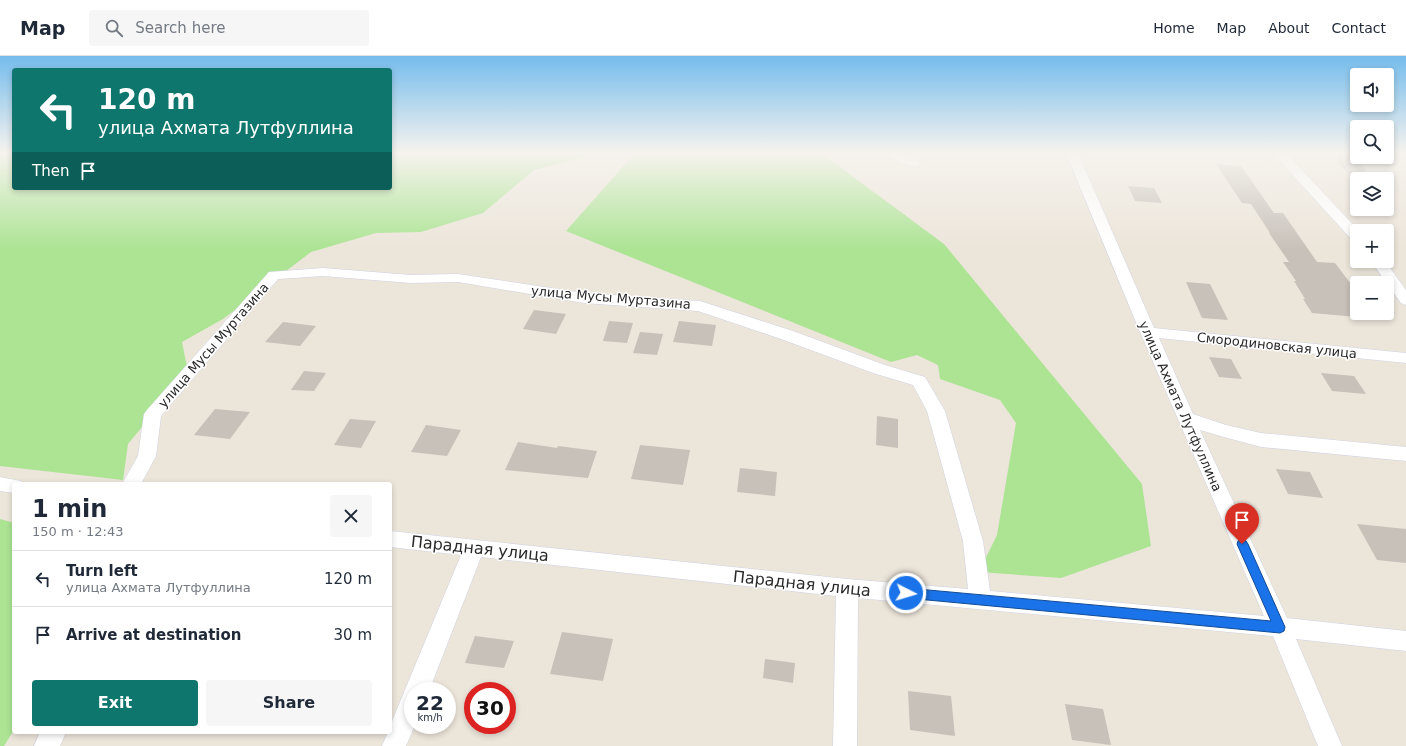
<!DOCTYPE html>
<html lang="en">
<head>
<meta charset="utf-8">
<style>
	:root { --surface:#fff; --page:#f6f6f7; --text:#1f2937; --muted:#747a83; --line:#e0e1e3; --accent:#0f766e }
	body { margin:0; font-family:"DejaVu Sans",sans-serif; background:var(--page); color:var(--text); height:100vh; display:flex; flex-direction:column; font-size:15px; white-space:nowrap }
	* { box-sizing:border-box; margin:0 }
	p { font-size:13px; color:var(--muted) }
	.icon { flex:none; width:22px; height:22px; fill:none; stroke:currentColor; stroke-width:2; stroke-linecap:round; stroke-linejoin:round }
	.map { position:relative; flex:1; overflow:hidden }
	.drawer { position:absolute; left:12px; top:426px; width:380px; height:252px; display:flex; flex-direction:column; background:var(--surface); border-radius:4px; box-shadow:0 2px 6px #0003 }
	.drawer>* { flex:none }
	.top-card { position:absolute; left:12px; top:12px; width:380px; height:122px; border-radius:4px; box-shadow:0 2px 6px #0003; background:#0f766e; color:#fff; overflow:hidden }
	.fabs { position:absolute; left:1350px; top:12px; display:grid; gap:8px }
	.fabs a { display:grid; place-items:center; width:44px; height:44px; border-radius:4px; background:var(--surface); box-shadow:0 2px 6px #0003; font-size:20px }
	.speed { position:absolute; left:404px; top:626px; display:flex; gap:8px; font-size:20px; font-weight:700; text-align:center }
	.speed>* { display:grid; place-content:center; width:52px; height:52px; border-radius:50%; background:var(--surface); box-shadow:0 2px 6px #0003; line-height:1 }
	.speed small { font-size:10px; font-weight:400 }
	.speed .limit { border:6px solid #d22; background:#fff; color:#111 }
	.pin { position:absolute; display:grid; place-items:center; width:34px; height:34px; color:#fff; margin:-41px -17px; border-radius:50% 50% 50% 0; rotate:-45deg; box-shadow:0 0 4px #0007 }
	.pin .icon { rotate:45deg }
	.me { position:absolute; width:44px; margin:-22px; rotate:95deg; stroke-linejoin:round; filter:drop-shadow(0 0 3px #0008) }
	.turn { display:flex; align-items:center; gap:14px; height:84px; padding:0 20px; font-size:18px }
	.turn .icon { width:52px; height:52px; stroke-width:2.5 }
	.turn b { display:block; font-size:28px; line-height:34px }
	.then { display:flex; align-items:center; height:38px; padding:0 20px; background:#0003; gap:8px; font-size:15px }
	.round { display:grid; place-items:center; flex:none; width:42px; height:42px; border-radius:4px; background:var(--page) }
	.overview { display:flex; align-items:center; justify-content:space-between; height:68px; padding:0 20px }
	h1 { font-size:24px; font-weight:700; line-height:30px }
	.button { display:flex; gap:8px; margin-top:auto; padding:8px 20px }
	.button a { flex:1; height:46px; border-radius:4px; background:var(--accent); color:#fff; font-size:16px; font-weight:700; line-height:46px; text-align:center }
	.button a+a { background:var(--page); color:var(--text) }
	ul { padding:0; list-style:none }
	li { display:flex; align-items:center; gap:12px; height:56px; padding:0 20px; border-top:1px solid var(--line) }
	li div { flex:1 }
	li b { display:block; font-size:15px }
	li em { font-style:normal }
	header { display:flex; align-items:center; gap:24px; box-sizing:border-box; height:56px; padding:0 20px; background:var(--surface); border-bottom:1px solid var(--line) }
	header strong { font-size:19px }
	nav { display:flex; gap:22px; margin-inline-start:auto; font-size:14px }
	.search { width:280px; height:36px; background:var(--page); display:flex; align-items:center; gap:10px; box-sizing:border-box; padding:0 14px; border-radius:4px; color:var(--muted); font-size:15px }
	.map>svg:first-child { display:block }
</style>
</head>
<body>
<header>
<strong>Map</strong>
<div class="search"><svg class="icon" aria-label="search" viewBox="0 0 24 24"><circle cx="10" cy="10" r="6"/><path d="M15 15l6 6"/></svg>Search here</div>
<nav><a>Home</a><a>Map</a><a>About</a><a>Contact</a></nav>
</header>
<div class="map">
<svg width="1406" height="690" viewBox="0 0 1406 690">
	<rect width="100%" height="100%" fill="#ece5da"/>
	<path fill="#ace494" d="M0 97H14V132H390V97H593L591 99 534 114 483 157 421 176 376 177 311 196 223 263 182 286 187 311 179 326 128 388 123 424 0 410Z
		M635 97H821L944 188 1142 428 1151 490 1061 522 979 516 997 479 1016 367 1000 344 940 323 938 309 917 299 891 306 566 175Z
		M0 463 14 467V674L4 690H0Z"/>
	<path fill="#c7c1b9" d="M1335 97 1357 99V101H1359L1369 123H1353L1340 109Z
		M1216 108 1241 110 1274 157H1283L1317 206 1335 207 1357 236V261L1312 257 1303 243H1305L1294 225H1296L1283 206H1289L1269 177H1270L1251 148 1242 147Z
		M1128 130 1154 132 1162 147 1135 145Z
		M1186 226 1210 228 1228 264 1202 262Z
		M534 254 566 258 556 278 523 273Z
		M609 265 633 267 627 287 603 285Z
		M679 265 716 269 712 290 673 286Z
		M283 266 316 270 300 290 265 286Z
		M640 276 663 278 657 299 633 297Z
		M1209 301 1231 303 1242 323 1219 321Z
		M304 315 326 317 314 335 291 334Z
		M1321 317 1354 320 1366 338 1332 335Z
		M215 353 250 356 230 383 194 379Z
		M877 360 898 363V392L876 389Z
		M350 363 376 365 361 392 334 389Z
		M426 369 461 374 447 400 411 396Z
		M518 386 557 392 558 390 597 395 588 422 505 414Z
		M640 389 690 394 683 429 631 423Z
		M740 412 777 416 775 440 737 436Z
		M1276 413 1310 416 1323 442 1288 438Z
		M1357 468 1406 473V507L1377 504Z
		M562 576 613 583 603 625 550 618Z
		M475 580 514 585 504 612 465 607Z
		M765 603 795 607 793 627 763 622Z
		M908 635 951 640 955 680 910 674Z
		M1065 648 1103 653 1111 689 1072 684Z"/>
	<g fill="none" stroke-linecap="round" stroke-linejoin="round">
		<defs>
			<path id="minor" d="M885 97H900L918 104 920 107 918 110C908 112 896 103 887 99Z
				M1066 97H1078L1154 272 1406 297V307L1159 282 1193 358 1226 369 1261 377 1406 391V405L1261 391 1224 381 1200 374 1287 562 1406 575V595L1296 583 1342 690H1318L1273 580 858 542 857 690H833L836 540 481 501 429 635H413V669H415L406 690H382L388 676H390V670L461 499 390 491V475L847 523 968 533 963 485 927 355 913 329 873 317 781 283 698 255 584 247 458 226 411 227 323 220 278 223 161 360 156 400 141 428H122L138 400 144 358 147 354 269 216 323 212 411 219 458 218 584 237 700 245 793 275 885 309 925 321 945 355 983 485 990 535 1264 560 1140 276Z
				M1274 97H1286L1359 175H1357V185L1352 184 1280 105Z
				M1371 205H1385L1406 234V249L1401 247Z
				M0 421 21 425 22 428H14V437L0 435Z
				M40 676H66L60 690H34Z"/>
		</defs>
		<use href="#minor" stroke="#cfd2e2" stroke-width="1"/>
		<use href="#minor" fill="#fff" fill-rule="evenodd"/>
	</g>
	<linearGradient id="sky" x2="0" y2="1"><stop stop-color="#75bcec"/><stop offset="0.5" stop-color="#f6f3ee"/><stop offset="1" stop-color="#f6f3ee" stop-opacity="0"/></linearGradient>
	<rect width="1406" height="193" fill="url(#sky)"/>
	<path fill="#1a73e8" stroke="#114b97" d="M1242 483 1246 485 1248 488 1285 571 1284 575 1280 577 906 542 902 541 900 537 902 534 906 532 1271 565 1237 488 1238 485Z"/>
	<g text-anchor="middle" stroke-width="3" stroke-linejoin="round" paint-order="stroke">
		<g font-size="13" fill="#292929" stroke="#fff">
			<text transform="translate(611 241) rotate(5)" y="5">улица Мусы Муртазина</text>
			<text transform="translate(213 289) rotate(-49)" y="5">улица Мусы Муртазина</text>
			<text transform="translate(1277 289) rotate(6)" y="5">Смородиновская улица</text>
			<text transform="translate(1181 350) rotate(66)" y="5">улица Ахмата Лутфуллина</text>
		</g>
		<g font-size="16" fill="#292929" stroke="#fff">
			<text transform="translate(480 492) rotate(6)" y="6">Парадная улица</text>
			<text transform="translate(802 527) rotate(6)" y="6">Парадная улица</text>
		</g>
	</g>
</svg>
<div class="fabs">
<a><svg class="icon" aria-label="sound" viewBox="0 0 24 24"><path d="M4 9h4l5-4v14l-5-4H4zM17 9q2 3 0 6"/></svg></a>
<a><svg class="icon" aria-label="search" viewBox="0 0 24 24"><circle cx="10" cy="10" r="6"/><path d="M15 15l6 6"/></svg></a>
<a><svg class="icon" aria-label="layers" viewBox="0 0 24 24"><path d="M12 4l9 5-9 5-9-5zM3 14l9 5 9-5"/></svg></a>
<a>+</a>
<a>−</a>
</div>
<div class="speed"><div>22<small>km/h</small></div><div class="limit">30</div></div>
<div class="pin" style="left:1242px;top:488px;background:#d93025"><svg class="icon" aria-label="arrive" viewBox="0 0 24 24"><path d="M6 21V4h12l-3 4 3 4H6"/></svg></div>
<svg class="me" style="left:906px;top:537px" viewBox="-20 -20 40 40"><circle r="17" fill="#1a73e8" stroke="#fff" stroke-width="3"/><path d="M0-11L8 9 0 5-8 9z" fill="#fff"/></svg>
<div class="top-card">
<div class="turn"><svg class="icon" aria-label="left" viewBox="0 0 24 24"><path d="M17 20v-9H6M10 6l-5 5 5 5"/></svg><div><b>120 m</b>улица Ахмата Лутфуллина</div></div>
<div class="then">Then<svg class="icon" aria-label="arrive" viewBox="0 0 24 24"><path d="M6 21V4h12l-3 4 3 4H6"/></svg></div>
</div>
<section class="drawer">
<div class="overview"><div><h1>1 min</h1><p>150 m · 12:43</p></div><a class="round"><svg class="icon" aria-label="close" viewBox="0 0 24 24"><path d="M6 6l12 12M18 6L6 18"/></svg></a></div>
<ul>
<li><svg class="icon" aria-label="left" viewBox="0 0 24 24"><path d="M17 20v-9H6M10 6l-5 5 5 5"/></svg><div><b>Turn left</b><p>улица Ахмата Лутфуллина</p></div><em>120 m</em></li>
<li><svg class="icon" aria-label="arrive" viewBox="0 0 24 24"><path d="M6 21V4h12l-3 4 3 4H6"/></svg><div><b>Arrive at destination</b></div><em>30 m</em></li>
</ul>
<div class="button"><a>Exit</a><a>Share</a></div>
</section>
</div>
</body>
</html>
